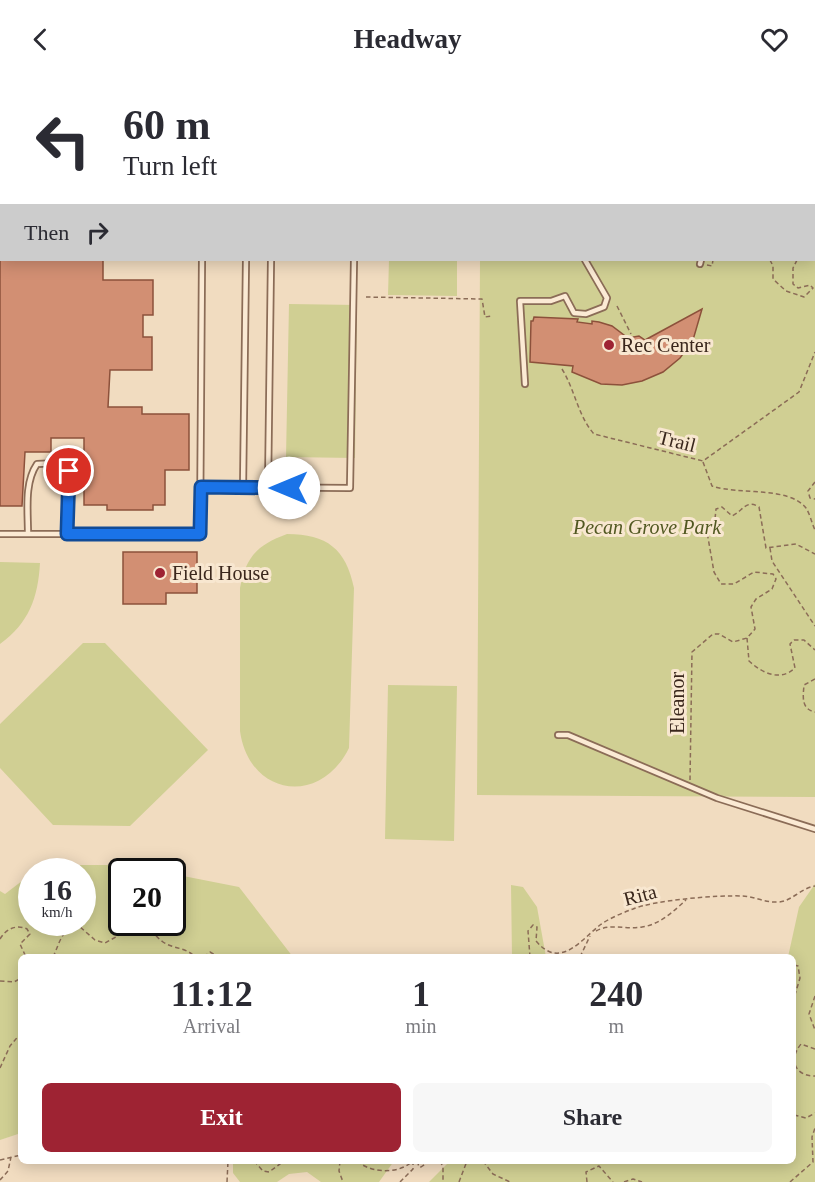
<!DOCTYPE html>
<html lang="en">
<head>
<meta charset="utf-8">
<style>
	:root { --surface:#fff; --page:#f7f7f7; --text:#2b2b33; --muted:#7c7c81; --accent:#9e2333 }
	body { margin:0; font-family:Georgia,serif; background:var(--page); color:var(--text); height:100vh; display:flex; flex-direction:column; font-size:22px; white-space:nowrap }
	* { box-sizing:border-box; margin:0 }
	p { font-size:20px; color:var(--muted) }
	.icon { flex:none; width:33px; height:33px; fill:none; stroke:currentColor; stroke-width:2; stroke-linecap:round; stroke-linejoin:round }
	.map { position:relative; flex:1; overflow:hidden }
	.panel { position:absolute; left:18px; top:876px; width:778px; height:210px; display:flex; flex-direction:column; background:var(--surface); border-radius:9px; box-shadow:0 3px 15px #0003 }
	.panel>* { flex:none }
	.guide { position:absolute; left:0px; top:0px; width:816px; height:183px; box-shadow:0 3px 15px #0003; background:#fff; color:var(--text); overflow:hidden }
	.speed { position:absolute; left:18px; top:780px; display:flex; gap:12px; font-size:30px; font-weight:700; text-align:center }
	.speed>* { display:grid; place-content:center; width:78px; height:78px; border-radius:50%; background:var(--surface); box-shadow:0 3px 15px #0003; line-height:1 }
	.speed small { font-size:15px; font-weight:400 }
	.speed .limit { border:3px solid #111; border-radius:9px; background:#fff; color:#111 }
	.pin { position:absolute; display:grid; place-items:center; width:51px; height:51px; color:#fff; margin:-26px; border:3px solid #fff; border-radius:50%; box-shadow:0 2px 6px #0007 }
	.me { position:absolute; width:66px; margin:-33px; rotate:270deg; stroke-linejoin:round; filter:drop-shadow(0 0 4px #0008) }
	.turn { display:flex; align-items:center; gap:21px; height:126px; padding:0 24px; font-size:27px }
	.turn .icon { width:78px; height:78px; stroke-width:2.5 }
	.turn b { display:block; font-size:42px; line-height:51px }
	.then { display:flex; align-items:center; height:57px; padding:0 24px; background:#0003; gap:12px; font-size:22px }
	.eta { display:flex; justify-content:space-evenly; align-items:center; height:102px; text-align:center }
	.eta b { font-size:36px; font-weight:800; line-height:42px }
	.cta { display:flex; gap:12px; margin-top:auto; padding:12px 24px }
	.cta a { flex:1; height:69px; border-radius:9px; background:var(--accent); color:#fff; font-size:24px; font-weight:800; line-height:69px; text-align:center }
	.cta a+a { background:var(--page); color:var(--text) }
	header { display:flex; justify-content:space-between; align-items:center; height:78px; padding:0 24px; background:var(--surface); font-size:27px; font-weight:800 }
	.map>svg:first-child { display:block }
</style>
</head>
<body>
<header><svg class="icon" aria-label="back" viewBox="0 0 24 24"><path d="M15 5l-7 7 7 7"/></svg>Headway<svg class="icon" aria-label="heart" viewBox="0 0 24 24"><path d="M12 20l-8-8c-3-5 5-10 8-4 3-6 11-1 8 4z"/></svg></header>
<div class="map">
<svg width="815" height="1104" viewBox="0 0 815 1104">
	<rect width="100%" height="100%" fill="#f1dcc0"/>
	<path fill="#d0cf93" d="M815 100V719L477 717 480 182H814Z
		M389 182H457V218L388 217Z
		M289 226 357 227 355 380 286 379Z
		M287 456C327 456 346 471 354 510L349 670C320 729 249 718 240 653V510C246 479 257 467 287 456Z
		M0 484 40 485C38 520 29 545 0 566Z
		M83 565H105L208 672 130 748 53 747 0 690V646Z
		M388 607 457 608 454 763 385 761Z
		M44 787H130L161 793 122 794V844H172L173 796 239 809 293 879H21V1055L0 1062V813L5 816 31 796 32 844H82V794L34 793Z
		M815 806V1104H429L450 1083H794V879H788L799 829Z
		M511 807 523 809 537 829 546 879H512Z
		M233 1083H394L379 1104H321L307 1094 289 1096 277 1104H240L233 1095Z"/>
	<path fill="#d28f73" stroke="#8c513b" stroke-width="1.5" d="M0 182H103V202H153V237H143V259H152V292H110L108 329H142V336H189V392H165V427H153V432H107V427H84V360H51V374H25L22 428H0Z
		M702 231 693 262 680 280 663 294 642 303 622 307 601 306 572 294 573 288 530 284 531 243H533L534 239 578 241 577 244 592 246V243L599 244 612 248 628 260 639 258 645 262Z
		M123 474H197V515H166V526H123Z"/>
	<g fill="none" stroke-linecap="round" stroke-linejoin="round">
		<defs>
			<path id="lane" d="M58 0V2
				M164 0V2
				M668 0V2
				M22 2V0
				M86 2V0
				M115 2V0
				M141 2V0
				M379 2V0
				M0 58H2
				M700 186 701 182
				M525 306 520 223H551L565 218 574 235 586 236 604 229 607 220 585 182
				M201 409 350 410 354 182
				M243 410 246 182
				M268 410 271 182
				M0 456H200L202 182
				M28 456C28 433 24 405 37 386L59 385 69 393 67 456
				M558 657H568L717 720 815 751"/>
			<path id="secondary" d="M0 91H2
				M814 97H815"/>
		</defs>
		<use href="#lane" stroke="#8b6c57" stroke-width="8"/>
		<use href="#secondary" stroke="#6d4d3a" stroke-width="15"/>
		<path stroke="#8b6c57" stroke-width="1.5" stroke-dasharray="4.5 3" stroke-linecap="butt" d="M43 0V2
			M814 141H815
			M814 150H815
			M814 173H815
			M723 182H726
			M770 182 773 188V201L786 213 804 219 813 210 810 207 798 210 793 206V190L797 182
			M707 187 712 188 713 182
			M366 219 482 221 485 239 491 238
			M617 228 631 256
			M562 291C575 312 578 338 594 356L703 383 799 314 815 274
			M703 384 712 408C738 417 789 408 806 430 810 436 812 446 815 452
			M815 404 808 413 810 420 815 421
			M770 470 772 483 815 548
			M747 560 749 583C762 595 780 604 795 590L790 566 794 562H804L815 572
			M815 601 804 607C803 619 801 631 815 634
			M690 702 692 574 713 556H719L733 564 747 560 755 551 751 529 756 521 772 511 776 501 773 496 754 494 734 506H721L714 494 707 454 715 441 716 431 722 429 732 438C743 433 746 421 759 429L766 470 796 466 815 476
			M596 853C610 845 626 852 642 849 659 847 674 833 686 822
			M0 861C6 851 16 846 27 851L30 856 20 866 26 879
			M53 879C60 865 61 850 79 848L95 862 105 865 139 846C150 847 154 858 163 864 173 871 186 869 195 879
			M204 879 210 874 219 879
			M530 879 528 853 533 847 537 849 536 863C560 892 581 862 600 847 610 840 622 835 633 831 655 822 717 817 742 818 754 818 765 825 778 824 791 824 801 810 815 808
			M580 879 590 858
			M794 887 798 888 800 900 794 920
			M0 903 14 904 21 900
			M815 918 809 936 815 952
			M815 971 801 966C788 982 795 998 815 998
			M0 990 10 968 21 955
			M21 1003V1022
			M794 1037 806 1040 815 1035
			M0 1082 21 1077
			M254 1083 263 1093 269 1094 284 1083
			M340 1083 339 1093 343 1104
			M357 1083C372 1096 399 1096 413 1083
			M419 1083 418 1088 421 1089 430 1083
			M440 1083 443 1089V1104
			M483 1083 493 1096 510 1104
			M0 1102 8 1093 11 1079
			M227 1104 228 1083
			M400 1104 413 1091V1084
			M459 1104 467 1083
			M587 1104 586 1094 599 1088 613 1104
			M624 1104 633 1101 642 1104
			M790 1104 813 1084 812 1059 815 1050"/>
		<use href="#lane" stroke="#fbead4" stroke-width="4.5"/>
		<use href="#secondary" stroke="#fbead4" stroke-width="12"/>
		<path stroke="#3a271c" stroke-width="3" stroke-dasharray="10 10" stroke-linecap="butt" d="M813 0 814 2"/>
	</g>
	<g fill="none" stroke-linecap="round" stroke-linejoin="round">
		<defs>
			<path id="route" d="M69 393 67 456H200L201 409 289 410"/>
		</defs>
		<use href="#route" stroke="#114b97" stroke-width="15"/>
		<use href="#route" stroke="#1a73e8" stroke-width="10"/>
	</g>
	<g fill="#9e2333" stroke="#f8e7d0" stroke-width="2">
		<circle cx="609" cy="267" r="6"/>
		<circle cx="160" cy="495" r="6"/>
	</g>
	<g text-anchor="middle" stroke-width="6" stroke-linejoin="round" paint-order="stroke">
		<g font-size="20" fill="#3a271c" stroke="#f8e7d0" text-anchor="start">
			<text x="621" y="274">Rec Center</text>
			<text x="172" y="502">Field House</text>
		</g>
		<g font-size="20" fill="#3a271c" stroke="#f8e7d0">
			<text transform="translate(677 363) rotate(14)" y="7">Trail</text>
			<text transform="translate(677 625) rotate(-90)" y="7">Eleanor</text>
			<text transform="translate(640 817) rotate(-15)" y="7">Rita</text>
		</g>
		<g font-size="20" font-style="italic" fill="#515821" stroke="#f8e7d0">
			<text x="647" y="456">Pecan Grove Park</text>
		</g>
	</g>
</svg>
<div class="speed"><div>16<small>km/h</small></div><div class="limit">20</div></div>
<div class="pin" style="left:69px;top:393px;background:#d93025"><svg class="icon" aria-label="arrive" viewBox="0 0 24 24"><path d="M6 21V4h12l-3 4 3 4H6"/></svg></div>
<svg class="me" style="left:289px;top:410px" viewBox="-20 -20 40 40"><circle r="19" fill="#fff"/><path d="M0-13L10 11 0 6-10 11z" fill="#1a73e8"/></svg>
<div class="guide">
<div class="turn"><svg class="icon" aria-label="left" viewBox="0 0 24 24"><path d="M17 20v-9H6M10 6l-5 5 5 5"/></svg><div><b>60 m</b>Turn left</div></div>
<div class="then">Then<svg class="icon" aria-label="right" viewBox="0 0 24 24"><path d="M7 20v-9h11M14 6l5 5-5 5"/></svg></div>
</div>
<section class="panel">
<div class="eta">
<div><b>11:12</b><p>Arrival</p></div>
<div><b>1</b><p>min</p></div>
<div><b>240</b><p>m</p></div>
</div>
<div class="cta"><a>Exit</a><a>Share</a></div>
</section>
</div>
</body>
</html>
